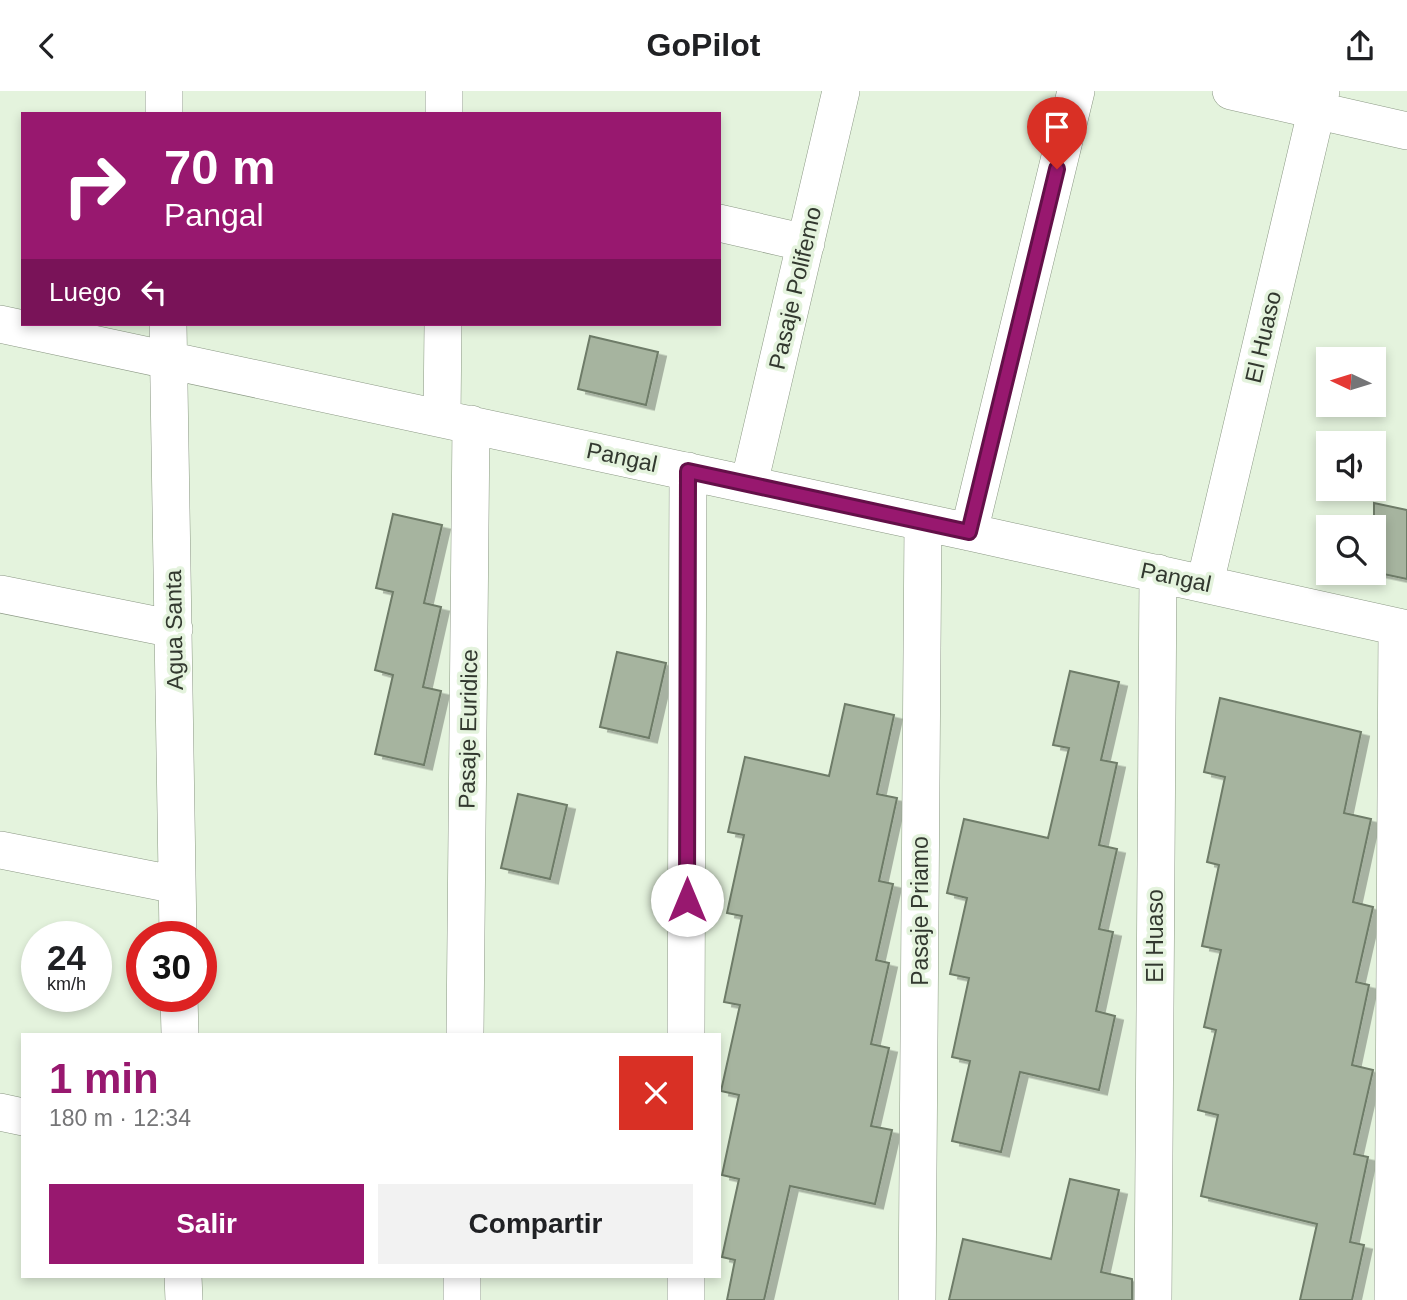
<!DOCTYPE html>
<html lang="es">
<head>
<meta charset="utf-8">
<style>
	:root { --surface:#fff; --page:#f2f2f2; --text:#202124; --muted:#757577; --accent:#98186f }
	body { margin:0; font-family:Arial,sans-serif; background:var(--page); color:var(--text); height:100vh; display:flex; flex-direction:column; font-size:26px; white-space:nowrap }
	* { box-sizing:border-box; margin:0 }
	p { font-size:23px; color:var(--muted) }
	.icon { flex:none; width:38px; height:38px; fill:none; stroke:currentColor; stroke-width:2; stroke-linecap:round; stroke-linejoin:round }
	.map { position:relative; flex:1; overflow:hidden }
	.drawer { position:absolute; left:21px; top:942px; width:700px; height:245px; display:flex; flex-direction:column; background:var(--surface); border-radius:0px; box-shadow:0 4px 10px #0003 }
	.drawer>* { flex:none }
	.top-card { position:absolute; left:21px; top:21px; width:700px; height:214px; border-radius:0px; box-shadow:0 4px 10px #0003; background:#98186f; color:#fff; overflow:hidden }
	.needle { width:46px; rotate:274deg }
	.fabs { position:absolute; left:1316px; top:256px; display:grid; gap:14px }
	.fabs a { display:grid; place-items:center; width:70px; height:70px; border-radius:0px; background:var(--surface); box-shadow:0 4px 10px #0003; font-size:35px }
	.speed { position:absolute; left:21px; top:830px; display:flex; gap:14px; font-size:35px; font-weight:700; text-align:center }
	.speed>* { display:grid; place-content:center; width:91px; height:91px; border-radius:50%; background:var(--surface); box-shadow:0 4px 10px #0003; line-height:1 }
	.speed small { font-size:18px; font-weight:400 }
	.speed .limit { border:10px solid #d22; background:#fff; color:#111 }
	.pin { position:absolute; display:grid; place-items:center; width:60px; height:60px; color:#fff; margin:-72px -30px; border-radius:50% 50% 50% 0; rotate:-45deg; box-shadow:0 0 7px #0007 }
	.pin .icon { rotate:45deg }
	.me { position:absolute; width:77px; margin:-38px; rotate:0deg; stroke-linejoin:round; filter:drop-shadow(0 0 5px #0008) }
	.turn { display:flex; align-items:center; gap:24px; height:147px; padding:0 28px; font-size:32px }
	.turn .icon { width:91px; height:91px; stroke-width:2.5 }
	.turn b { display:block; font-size:49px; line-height:60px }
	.then { display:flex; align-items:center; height:66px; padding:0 28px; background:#0003; gap:14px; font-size:26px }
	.round { display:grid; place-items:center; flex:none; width:74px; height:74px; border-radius:0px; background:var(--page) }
	.headline { display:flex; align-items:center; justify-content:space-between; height:119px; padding:0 28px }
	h1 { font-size:42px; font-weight:700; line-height:52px; color:var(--accent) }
	.cta { display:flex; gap:14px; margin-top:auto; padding:14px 28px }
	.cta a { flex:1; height:80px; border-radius:0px; background:var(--accent); color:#fff; font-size:28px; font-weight:700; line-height:80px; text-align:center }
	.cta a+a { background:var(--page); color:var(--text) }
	header { display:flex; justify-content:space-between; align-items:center; height:91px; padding:0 28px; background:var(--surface); font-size:32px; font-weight:700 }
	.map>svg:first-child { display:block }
</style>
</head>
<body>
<header><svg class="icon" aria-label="back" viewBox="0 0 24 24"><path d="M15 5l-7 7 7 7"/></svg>GoPilot<svg class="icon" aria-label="share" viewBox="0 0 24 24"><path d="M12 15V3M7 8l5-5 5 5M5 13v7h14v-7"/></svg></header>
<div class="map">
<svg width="1407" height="1209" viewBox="0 0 1407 1209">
	<defs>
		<filter id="shadow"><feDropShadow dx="8" dy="4.5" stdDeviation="0" flood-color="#0004"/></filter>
	</defs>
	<rect width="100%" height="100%" fill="#e4f3dd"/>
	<path fill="#a6b49f" stroke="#6e7b68" stroke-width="2" filter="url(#shadow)" d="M590 245 658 261 646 314 578 298Z
		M1374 412 1407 419V488L1374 481Z
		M393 423 442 434 424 512 441 516 423 596 441 600 424 674 375 663 393 584 375 579 393 501 376 497Z
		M617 561 666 572 649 647 600 636Z
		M1070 580 1119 591 1101 669 1117 672 1099 754 1117 758 1099 838 1113 841 1096 920 1115 925 1099 999 1020 981 1001 1061 952 1050 970 970 952 966 969 887 950 883 967 807 947 802 964 728 1048 747 1069 657 1053 654Z
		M1220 607 1361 641 1344 722 1371 728 1353 811 1373 816 1356 891 1369 894 1352 974 1373 979 1354 1063 1368 1066 1350 1151 1364 1154 1352 1209H1300L1317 1133 1201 1105 1218 1024 1198 1019 1216 939 1204 936 1221 859 1202 855 1219 774 1207 771 1225 686 1204 681Z
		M845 613 894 624 877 703 897 707 879 790 893 793 876 869 889 872 871 953 889 957 871 1035 892 1039 875 1113 790 1095 764 1209H727L735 1169 722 1166 739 1088 722 1084 739 1004 721 1000 740 914 724 911 742 825 727 822 744 744 728 741 745 666 829 685Z
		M518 703 567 714 550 788 501 777Z
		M1070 1088 1119 1099 1101 1181 1132 1188V1209H949L963 1148 1051 1168Z"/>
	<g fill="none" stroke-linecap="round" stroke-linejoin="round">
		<defs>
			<path id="street" d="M164 0V23
				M1231 0 1407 40
				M444 23V0
				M719 132 806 152
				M0 233 969 441 1407 538
				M168 233 178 845
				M442 327 443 233
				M749 393 841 0
				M969 441 1076 0
				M1205 492 1321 0
				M0 503 174 538
				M0 759 177 794
				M179 905 180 943
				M465 943 471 333
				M686 943 688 380
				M0 1021 23 1026
				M183 1185 184 1209
				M462 1209V1185
				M686 1209V1185
				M917 1209 923 431
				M1153 1209 1158 482
				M1393 1209 1397 536"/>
		</defs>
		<use href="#street" stroke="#8b9884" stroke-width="38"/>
		<use href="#street" stroke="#fff" stroke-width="37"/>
	</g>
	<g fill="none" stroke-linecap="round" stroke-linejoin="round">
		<defs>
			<path id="route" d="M687 809 688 380 969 441 1057 78"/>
		</defs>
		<use href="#route" stroke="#631048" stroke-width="18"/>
		<use href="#route" stroke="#98186f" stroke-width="12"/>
	</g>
	<g text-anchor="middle" stroke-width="7" stroke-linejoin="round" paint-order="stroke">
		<g font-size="23" fill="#32382f" stroke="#e4f3dd">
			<text transform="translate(795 197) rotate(-77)" y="8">Pasaje Polifemo</text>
			<text transform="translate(1263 246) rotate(-77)" y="8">El Huaso</text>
			<text transform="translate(622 366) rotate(12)" y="8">Pangal</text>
			<text transform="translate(1176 486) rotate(12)" y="8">Pangal</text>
			<text transform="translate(174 539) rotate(-91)" y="8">Agua Santa</text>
			<text transform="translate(468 638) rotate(-89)" y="8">Pasaje Euridice</text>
			<text transform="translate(920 820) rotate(-90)" y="8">Pasaje Priamo</text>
			<text transform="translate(1155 845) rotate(-90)" y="8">El Huaso</text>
		</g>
	</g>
</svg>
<div class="fabs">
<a><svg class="needle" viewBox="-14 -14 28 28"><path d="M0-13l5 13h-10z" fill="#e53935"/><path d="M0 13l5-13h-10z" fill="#757577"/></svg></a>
<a><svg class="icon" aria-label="sound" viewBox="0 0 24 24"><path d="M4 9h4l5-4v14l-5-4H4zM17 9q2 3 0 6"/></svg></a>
<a><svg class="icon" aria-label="search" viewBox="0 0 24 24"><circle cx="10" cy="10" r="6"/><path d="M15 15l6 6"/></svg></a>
</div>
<div class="speed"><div>24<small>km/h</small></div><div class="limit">30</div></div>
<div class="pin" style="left:1057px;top:78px;background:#d93025"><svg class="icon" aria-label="arrive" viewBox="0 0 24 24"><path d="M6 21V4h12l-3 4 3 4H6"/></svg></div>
<svg class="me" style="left:687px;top:809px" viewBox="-20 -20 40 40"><circle r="19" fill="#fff"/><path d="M0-13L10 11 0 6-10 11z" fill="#98186f"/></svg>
<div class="top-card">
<div class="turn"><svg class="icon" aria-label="right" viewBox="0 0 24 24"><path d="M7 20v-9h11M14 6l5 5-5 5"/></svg><div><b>70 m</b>Pangal</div></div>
<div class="then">Luego<svg class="icon" aria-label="left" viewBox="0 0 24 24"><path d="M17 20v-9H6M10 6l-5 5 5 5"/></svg></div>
</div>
<section class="drawer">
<div class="headline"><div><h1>1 min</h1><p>180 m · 12:34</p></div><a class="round" style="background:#d93025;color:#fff"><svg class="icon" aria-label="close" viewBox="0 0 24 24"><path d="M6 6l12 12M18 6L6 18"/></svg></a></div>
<div class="cta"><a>Salir</a><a>Compartir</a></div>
</section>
</div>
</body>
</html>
